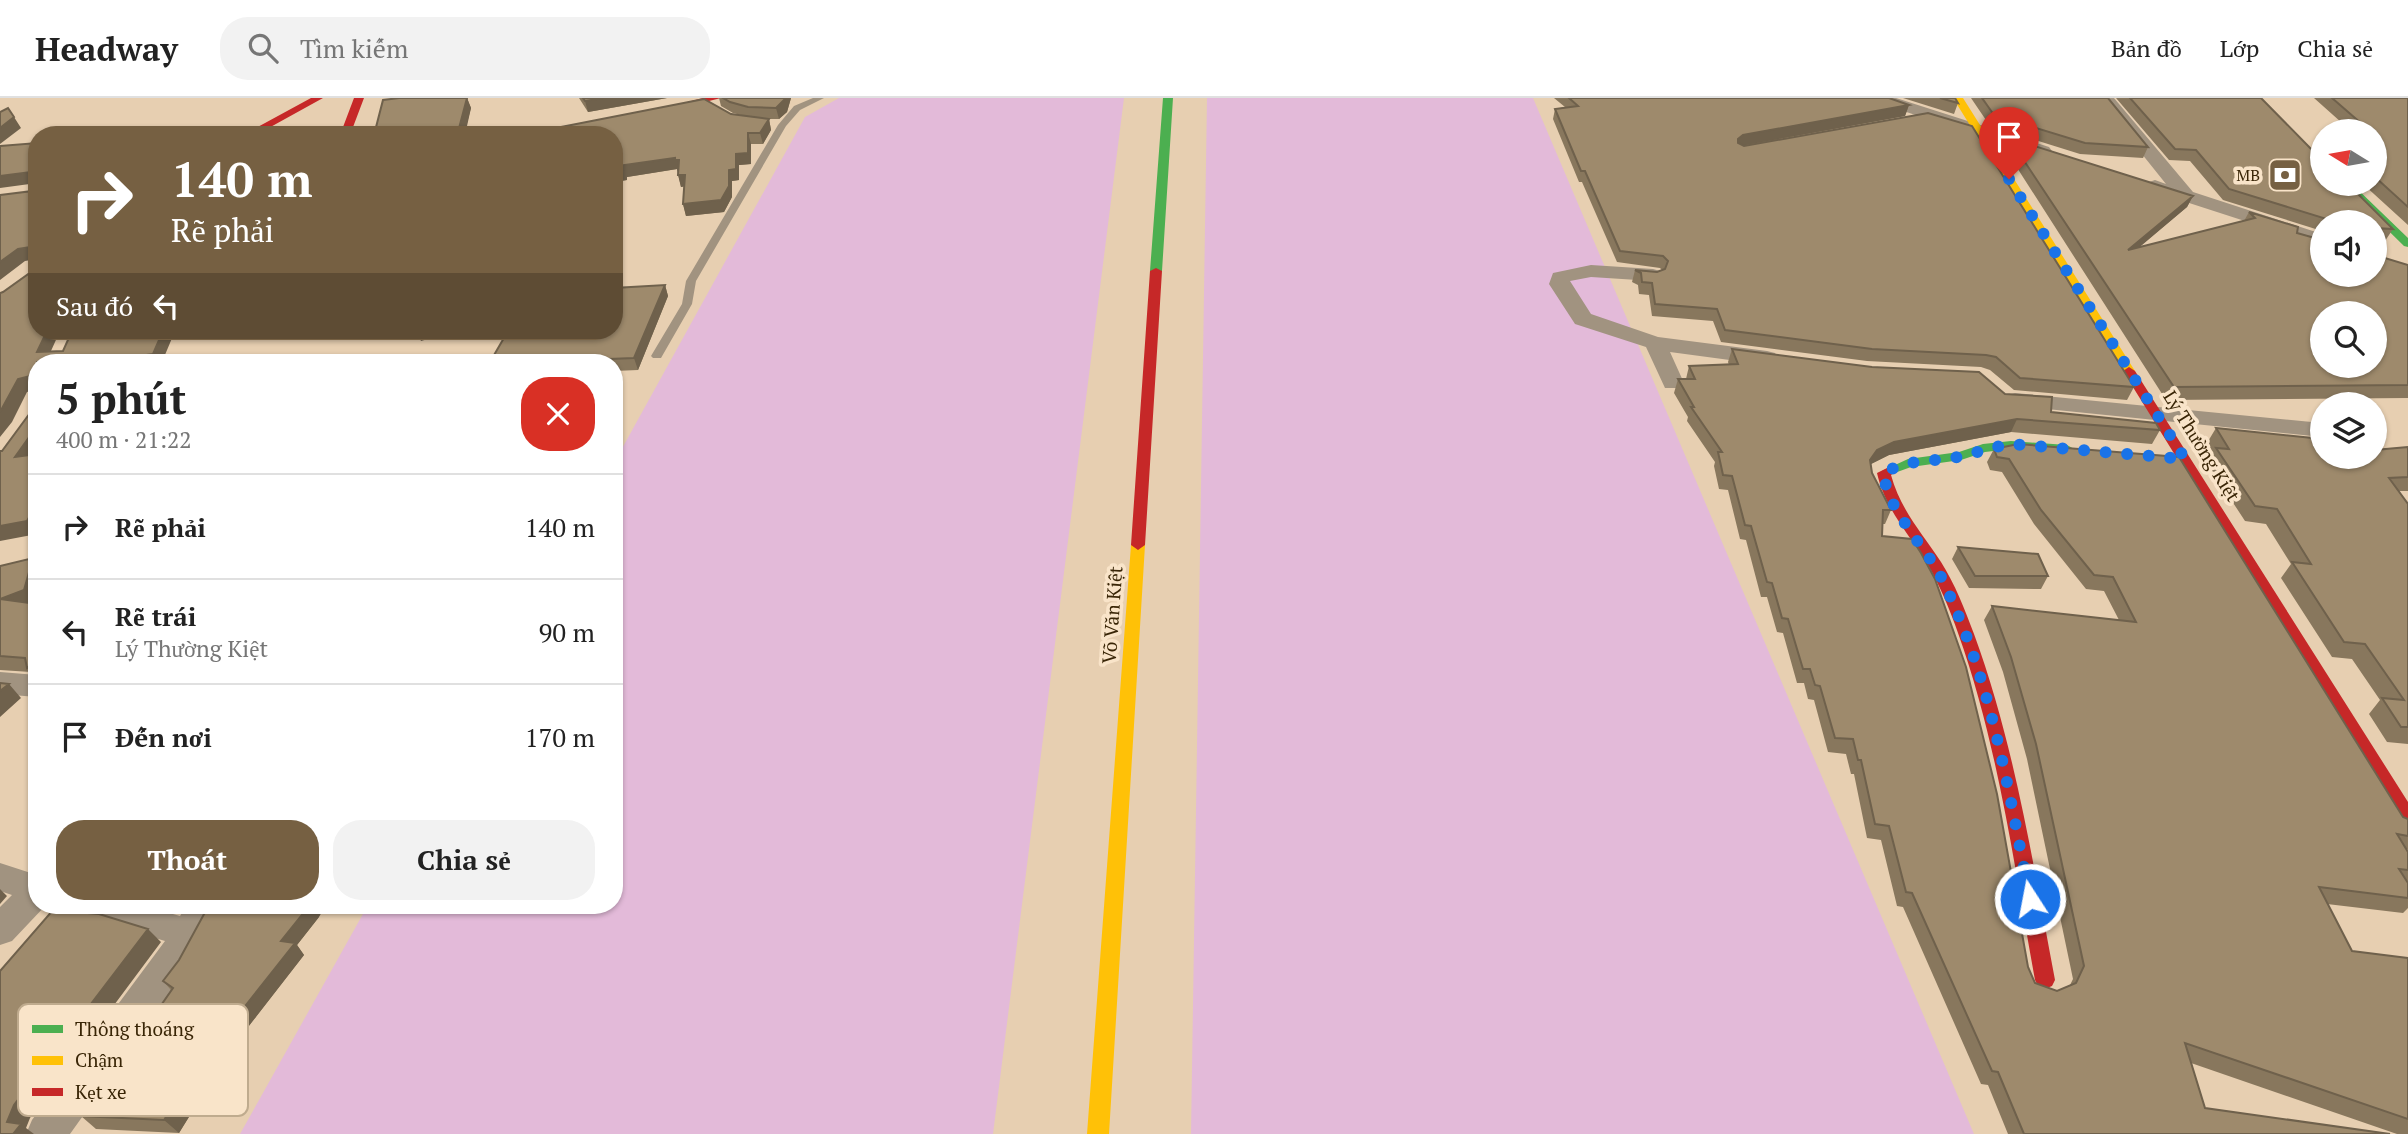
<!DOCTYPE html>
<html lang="vi">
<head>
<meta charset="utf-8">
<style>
	:root { --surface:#fff; --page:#f2f2f2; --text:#222; --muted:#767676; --line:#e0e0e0; --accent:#766042 }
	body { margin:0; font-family:"PT Serif",serif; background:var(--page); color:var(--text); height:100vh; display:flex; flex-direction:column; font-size:26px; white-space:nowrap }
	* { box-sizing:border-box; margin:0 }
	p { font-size:23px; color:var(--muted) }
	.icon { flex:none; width:38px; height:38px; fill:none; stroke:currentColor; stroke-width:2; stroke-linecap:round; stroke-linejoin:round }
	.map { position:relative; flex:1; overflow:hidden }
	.drawer { position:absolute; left:28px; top:256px; width:595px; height:560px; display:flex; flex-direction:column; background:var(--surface); border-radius:28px; box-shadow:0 2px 5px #0004 }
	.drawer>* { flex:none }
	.guide { position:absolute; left:28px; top:28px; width:595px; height:214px; border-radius:28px; box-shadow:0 2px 5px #0004; background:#766042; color:#fff; overflow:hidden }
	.needle { width:46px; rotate:281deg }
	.fabs { position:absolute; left:2310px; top:21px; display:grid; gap:14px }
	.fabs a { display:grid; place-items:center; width:77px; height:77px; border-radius:50%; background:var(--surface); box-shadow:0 2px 5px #0004; font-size:35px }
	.pin { position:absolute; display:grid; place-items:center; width:60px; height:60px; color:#fff; margin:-72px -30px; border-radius:50% 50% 50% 0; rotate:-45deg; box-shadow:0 0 7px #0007 }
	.pin .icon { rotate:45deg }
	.me { position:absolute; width:77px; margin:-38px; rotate:349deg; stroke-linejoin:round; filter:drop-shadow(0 0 5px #0008) }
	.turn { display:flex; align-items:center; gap:24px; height:147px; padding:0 28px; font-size:32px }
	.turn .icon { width:91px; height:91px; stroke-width:2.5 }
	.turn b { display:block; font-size:49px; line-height:60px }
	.then { display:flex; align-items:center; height:66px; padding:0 28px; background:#0003; gap:14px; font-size:26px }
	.round { display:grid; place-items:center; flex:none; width:74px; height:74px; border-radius:28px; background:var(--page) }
	.summary { display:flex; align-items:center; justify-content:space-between; height:119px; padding:0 28px }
	h1 { font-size:42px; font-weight:700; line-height:52px }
	.cta { display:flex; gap:14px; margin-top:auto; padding:14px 28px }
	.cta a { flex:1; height:80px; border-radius:28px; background:var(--accent); color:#fff; font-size:28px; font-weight:700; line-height:80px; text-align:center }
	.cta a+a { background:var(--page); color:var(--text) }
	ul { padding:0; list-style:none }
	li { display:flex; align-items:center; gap:21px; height:105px; padding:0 28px; border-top:2px solid var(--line) }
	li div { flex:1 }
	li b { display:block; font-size:26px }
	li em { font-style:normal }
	header { display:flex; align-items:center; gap:42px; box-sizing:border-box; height:98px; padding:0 35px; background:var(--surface); border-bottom:2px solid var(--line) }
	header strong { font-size:33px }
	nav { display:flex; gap:38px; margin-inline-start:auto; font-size:24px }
	.search { width:490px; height:63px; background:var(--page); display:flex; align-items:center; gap:18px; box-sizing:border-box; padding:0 24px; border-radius:28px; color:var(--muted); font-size:26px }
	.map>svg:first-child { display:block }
</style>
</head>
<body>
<header>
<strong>Headway</strong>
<div class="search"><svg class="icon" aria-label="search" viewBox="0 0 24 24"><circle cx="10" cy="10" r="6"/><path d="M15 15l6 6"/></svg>Tìm kiếm</div>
<nav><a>Bản đồ</a><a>Lớp</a><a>Chia sẻ</a></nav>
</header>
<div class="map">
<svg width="2408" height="1036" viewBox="0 0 2408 1036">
	<rect width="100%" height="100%" fill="#e7cfb1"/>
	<path fill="#e3bad9" d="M839 0H1124L993 1036H240L368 807H614V365L805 19Z
		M1207 0H1533L1974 1036H1191Z"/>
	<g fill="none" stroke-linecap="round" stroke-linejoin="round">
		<path fill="#a19380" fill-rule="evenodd" d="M813 0H824L800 12 786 28 696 183 692 206 661 260H653L651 258 682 206 686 183 778 27 794 8Z"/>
		<path fill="#a19380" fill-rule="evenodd" d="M1871 0H1896L2049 49 2052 53 2043 58 2037 57 1873 3Z
			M2097 0H2114L2193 94 2322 136V148L2149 92 2146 88 2149 84 2155 82 2166 86Z
			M1591 167 1653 171 1660 173 1663 177 1660 181 1653 183 1591 179 1570 183 1591 216 1658 239 1767 253 1775 255 1778 260 1775 265 1767 267 1670 254 1684 285 1681 290H1665L1646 249 1575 226 1549 186 1553 175Z
			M2015 295 2322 325V339L2007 307 2003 302 2007 297Z
			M0 574 37 577V599L0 596Z
			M0 765 37 777V807H46L12 843 0 847V809L12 797 0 793Z
			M74 807H141L180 818 187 807H222L187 872 70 1036H26L32 1022 165 843 79 817Z"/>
		<path fill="#4caf50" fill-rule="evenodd" d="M1163 0H1173L1162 173 1156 176 1150 173Z
			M2341 86H2352L2408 140V149L2404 148Z
			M2011 343 2067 347 2074 351 2067 355 2011 351 1985 354 1961 362 1911 369 1889 377 1882 373 1908 361 1959 354 1983 346Z"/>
		<path fill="#ffc107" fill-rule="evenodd" d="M1953 0H1963L2135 273 2133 276 2129 277 2123 273Z
			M1138 442 1145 447 1109 1036H1087L1131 447Z"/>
		<path fill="#c62828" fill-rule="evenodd" d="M311 0H323L256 37H243Z
			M354 0H364L350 37H340Z
			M703 0H721L653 17 648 14Z
			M1156 170 1162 173 1145 447 1138 452 1131 447 1150 173Z
			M2129 269 2135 273 2408 704V726L2402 724 2123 273Z
			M1889 369 1896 373 1891 377C1900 411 1922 435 1941 464 1955 486 1965 512 1974 536 2015 648 2033 766 2055 882L2052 888 2045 891 2038 888 2035 882C2014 766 1998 647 1958 535 1950 512 1940 488 1928 467 1909 436 1885 411 1877 375Z"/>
	</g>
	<path fill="#88775d" d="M467 0 471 10 465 33 561 29 731 16 741 17 733 15 721 8 719 0H791L787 14 779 21H769L771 32 763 46H751V66L739 67V82L732 83V99L724 114 686 118 683 106 684 88 681 89 677 71 627 79V82L614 84V37H374Z
		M579 0H667L588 14Z
		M1554 0H1889L1909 7 1905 18 1743 48 2134 289 2127 302 2014 292 1990 272 1981 269 1867 263 1721 244 1713 223 1652 218 1649 197 1639 196 1638 187 1632 184 1635 172 1657 174 1662 172 1660 170 1617 164 1582 84H1579L1553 21 1555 11 1565 9Z
		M1903 0H1955L1958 5 1954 16Z
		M1971 0H2108L2148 49 2143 60 2080 56 1990 28Z
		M2116 0H2261L2318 58 2393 131 2385 143 2375 142V124H2322V133L2223 102 2190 63 2169 62Z
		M2314 0H2408V127L2363 86H2375V33H2351Z
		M2009 40 2193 98 2187 109 2139 149 2244 123 2249 114 2297 135 2408 167V300L2166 302 2005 51Z
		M665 187 668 198 638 272 614 273V264H490Z
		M1732 251 2005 296 2051 314 2160 332 2152 346 2011 334 1889 357 1871 366 1872 375 1891 412 1885 426H1882V438L2028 869 2035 885 2057 893 2070 887 2073 881 2027 661 2003 574 1984 522 1992 508 2119 522 2104 493 2086 491 2034 426 2002 374 1990 372 1987 364 1994 351 2018 346 2403 719 2408 721V751L2407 752 2408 754V810L2403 815 2327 806 2352 853 2408 860V1036H2397L2191 965 2205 1010 2390 1036H2008L1988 987 1981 986 1903 809 1897 808 1881 742 1867 740 1854 676H1851L1846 656 1828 654 1814 602 1808 601 1804 585H1797L1783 535 1777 534 1767 499H1761L1746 442 1740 441 1728 392 1719 391 1714 368 1715 364 1687 323 1688 319 1674 295 1678 281H1686L1689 268 1729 267 1728 264Z
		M2216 330 2322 359 2408 349V393H2399L2408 406V646L2387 644 2369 616 2380 602 2352 561 2332 559 2281 480 2291 466 2266 426 2245 423 2207 365 2213 355 2207 345Z
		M1958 449 2048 478 2041 491 1969 490 1952 461Z
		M33 460 37 465V581L31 574 0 572V468Z
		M319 819 297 847 304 857 231 951 159 937 148 926 171 892 163 883 179 862Z
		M191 980 205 993 179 1035 96 1031 81 1018Z"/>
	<path fill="#6f614c" d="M467 0 471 10 465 37 458 34Z
		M603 0H667L588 14 585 3Z
		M785 0H791L787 14 779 21 776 10Z
		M1909 7 1905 18 1740 48 1734 52 1738 41 1743 37Z
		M14 19 21 30 0 46V30Z
		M769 21 771 32 763 46 760 35Z
		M748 35 751 46V66L739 67V82L732 83V99L724 114 686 118 683 106 736 56Z
		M675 60 679 62 678 74 677 71 627 79V82L614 84V72L624 67Z
		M32 74 37 85 0 90V78Z
		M678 77H685L688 88 681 89Z
		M2193 98 2187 109 2122 164 2128 152Z
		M31 149 37 161 25 163 0 182V164L18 151Z
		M665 187 668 198 638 272 634 260Z
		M47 233H60L46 264 37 254Z
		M163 233H177H175L162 264H100Z
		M416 233H455L421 243Z
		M30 278 37 291 27 294 12 324 0 339V314L18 281Z
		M2017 321 2011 334 1889 357 1871 366 1870 362 1877 352 1894 344Z
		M37 328V354L24 372 15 359Z
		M37 405V436L0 443V428Z
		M33 460 37 465 36 506 0 502Z
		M33 565 37 569V581L27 570Z
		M9 586 21 600 0 619V593Z
		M0 791 7 798 0 806Z
		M310 807H326L319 819 297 847 304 857 231 951 220 940 281 843Z
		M148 831 161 844 30 1020 26 1030 34 1036H13L7 1024 14 1007Z
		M191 980 205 993 179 1035 164 1022Z"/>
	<path fill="#9e8a6c" stroke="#6f614c" stroke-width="2" fill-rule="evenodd" d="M399 0H467L458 34 512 29H561L704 1 731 16 769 21 760 35H748V55L736 56V71L729 72V88L721 102 683 106 685 77H678L679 62H675V60L624 67V71L614 72V37H374L383 2Z
		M583 0H603L585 3Z
		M723 0H785L784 2 776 10 748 9 730 4Z
		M1569 0H1889L1909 7 1743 37 1738 41V45L1744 48 1928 15 1972 28 2134 289 2020 280 1996 259 1986 257 1872 251 1725 232 1717 211 1655 206 1652 185 1642 184 1641 175 1635 172 1657 174 1665 171 1668 163 1663 158 1620 153 1585 73H1581L1555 11 1578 8Z
		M1940 0H1955L1958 5Z
		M1982 0H2108L2148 49 2085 45 1994 17Z
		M2130 0H2261L2318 58 2322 59V86H2348L2393 131 2375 130V124H2331L2330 122 2229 91 2196 52 2175 51Z
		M2332 0H2408V109L2375 79V33H2370Z
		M8 10 14 19 0 30V14Z
		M2009 40 2193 98 2128 152 2255 120 2249 114 2298 129 2297 135 2322 142V177H2375V157L2408 167V287L2174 289ZM2322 215H2375V268H2322Z
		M37 45V233H47L37 254 63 253 72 233H163L153 256 100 264H37V328L15 359 37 356V405L27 423 0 428V353H2L30 315V278L18 281 0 314V195L3 194 31 174V149L18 151 0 164V97L32 93V74L0 78V48Z
		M665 187 634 260 532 264H490L508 233H614V190Z
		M1732 251 1872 269 1979 274 2005 296 2052 299 2051 314 2156 325 2160 332 2017 321 1894 344 1877 352 1870 362 1872 375 1891 412H1883L1882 438 1912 441 1921 455 1935 481 1966 569 1997 696 2028 869 2035 885 2057 893 2076 885 2084 868 2036 646 2011 559 1992 508 2136 524 2113 479 2094 477 2041 412 2009 361 1997 359 1994 351 2018 346 2179 359 2403 719 2408 721V738L2397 736 2408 754V772L2399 771 2408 785V800L2319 789 2352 853 2408 860V1021L2185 945 2205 1010 2390 1036H2024L1998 974 1992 973 1912 795 1906 794 1889 728 1875 726 1861 662H1858L1853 641 1835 640 1820 588 1815 587 1810 571H1803L1788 521 1782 520 1772 485 1767 484 1751 428 1745 427 1732 378 1723 377 1718 354H1722L1691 309H1694L1678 281H1695L1689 268 1738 266Z
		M2216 330 2322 341V359H2375V352L2408 349V379L2389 380 2408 406V629H2401L2382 600 2404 602 2365 546 2344 544 2292 464 2311 466 2277 411 2255 408 2216 350 2229 351Z
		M1958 449 2038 456 2048 478H1975Z
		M33 460 24 492 0 501V468Z
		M0 501 37 506V565H33L27 570 25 560 0 558Z
		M0 585 9 586 0 593Z
		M209 807H310L281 843 295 845 220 940 148 926 173 890 163 883 179 862Z
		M53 812 99 816 148 831 14 1007 7 1024 21 1026 13 1036H0V873Z
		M110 976 191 980 164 1022 81 1018Z"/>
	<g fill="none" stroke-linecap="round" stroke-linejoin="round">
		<path stroke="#1a73e8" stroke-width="12" stroke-dasharray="0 21.6" d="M2009 81 2185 361 2011 346C1993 349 1976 355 1958 359 1934 364 1906 361 1884 375 1885 409 1924 447 1940 477 1991 579 2008 690 2030 801"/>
	</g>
	<defs>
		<symbol id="bank-square" viewBox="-11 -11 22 22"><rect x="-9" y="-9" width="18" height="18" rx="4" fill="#766042" stroke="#f9e4c9"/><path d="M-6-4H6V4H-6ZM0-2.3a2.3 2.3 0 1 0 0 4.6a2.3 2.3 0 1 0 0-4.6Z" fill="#fff"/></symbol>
	</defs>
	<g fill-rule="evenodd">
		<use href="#bank-square" x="2266" y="58" width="38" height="38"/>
	</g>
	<g text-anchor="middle" stroke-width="7" stroke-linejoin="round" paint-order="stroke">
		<g font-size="16" fill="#392506" stroke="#f9e4c9" text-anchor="end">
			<text x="2260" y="83">MB</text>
		</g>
		<g font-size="19" fill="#392506" stroke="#f9e4c9">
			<text transform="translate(2202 348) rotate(58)" y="7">Lý Thường Kiệt</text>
			<text transform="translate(1112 517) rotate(-86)" y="7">Võ Văn Kiệt</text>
		</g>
	</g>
	<rect x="18" y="906" width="230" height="112" rx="10" fill="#f9e4c9" stroke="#bfab8e" stroke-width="2"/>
	<rect x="32" y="927" width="31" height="8" fill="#4caf50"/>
	<rect x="32" y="958" width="31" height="9" fill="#ffc107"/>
	<rect x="32" y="990" width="31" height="8" fill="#c62828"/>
	<g font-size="19" fill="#392506">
		<text x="75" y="938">Thông thoáng</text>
		<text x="75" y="969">Chậm</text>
		<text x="75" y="1001">Kẹt xe</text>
	</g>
</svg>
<div class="fabs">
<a><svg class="needle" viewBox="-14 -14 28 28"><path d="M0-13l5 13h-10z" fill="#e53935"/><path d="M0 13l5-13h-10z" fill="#767676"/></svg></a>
<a><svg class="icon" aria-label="sound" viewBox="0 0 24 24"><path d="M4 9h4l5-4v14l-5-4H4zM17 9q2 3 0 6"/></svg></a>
<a><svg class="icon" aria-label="search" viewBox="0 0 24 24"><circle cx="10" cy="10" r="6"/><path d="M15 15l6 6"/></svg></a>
<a><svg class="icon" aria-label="layers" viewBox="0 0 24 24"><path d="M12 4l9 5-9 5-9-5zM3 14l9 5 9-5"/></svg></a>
</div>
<div class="pin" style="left:2009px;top:81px;background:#d93025"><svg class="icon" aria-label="arrive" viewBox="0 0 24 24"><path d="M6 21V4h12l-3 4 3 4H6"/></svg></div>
<svg class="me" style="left:2030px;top:801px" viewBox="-20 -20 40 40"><circle r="17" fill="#1a73e8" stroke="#fff" stroke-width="3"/><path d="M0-11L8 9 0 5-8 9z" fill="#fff"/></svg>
<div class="guide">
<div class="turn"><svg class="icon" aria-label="right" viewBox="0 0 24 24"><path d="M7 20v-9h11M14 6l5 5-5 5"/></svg><div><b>140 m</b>Rẽ phải</div></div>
<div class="then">Sau đó<svg class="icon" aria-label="left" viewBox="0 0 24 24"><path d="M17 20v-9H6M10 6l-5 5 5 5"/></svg></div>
</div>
<section class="drawer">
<div class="summary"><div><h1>5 phút</h1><p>400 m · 21:22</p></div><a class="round" style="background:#d93025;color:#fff"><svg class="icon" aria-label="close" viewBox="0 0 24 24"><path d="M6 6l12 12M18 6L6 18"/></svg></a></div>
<ul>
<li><svg class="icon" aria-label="right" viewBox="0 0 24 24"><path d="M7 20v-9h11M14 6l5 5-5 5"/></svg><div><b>Rẽ phải</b></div><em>140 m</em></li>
<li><svg class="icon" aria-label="left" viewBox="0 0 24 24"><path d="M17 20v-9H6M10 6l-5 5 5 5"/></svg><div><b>Rẽ trái</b><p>Lý Thường Kiệt</p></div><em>90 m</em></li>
<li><svg class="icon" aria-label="arrive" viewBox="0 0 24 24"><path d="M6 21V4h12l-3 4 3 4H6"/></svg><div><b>Đến nơi</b></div><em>170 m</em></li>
</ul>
<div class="cta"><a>Thoát</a><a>Chia sẻ</a></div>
</section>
</div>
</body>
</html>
